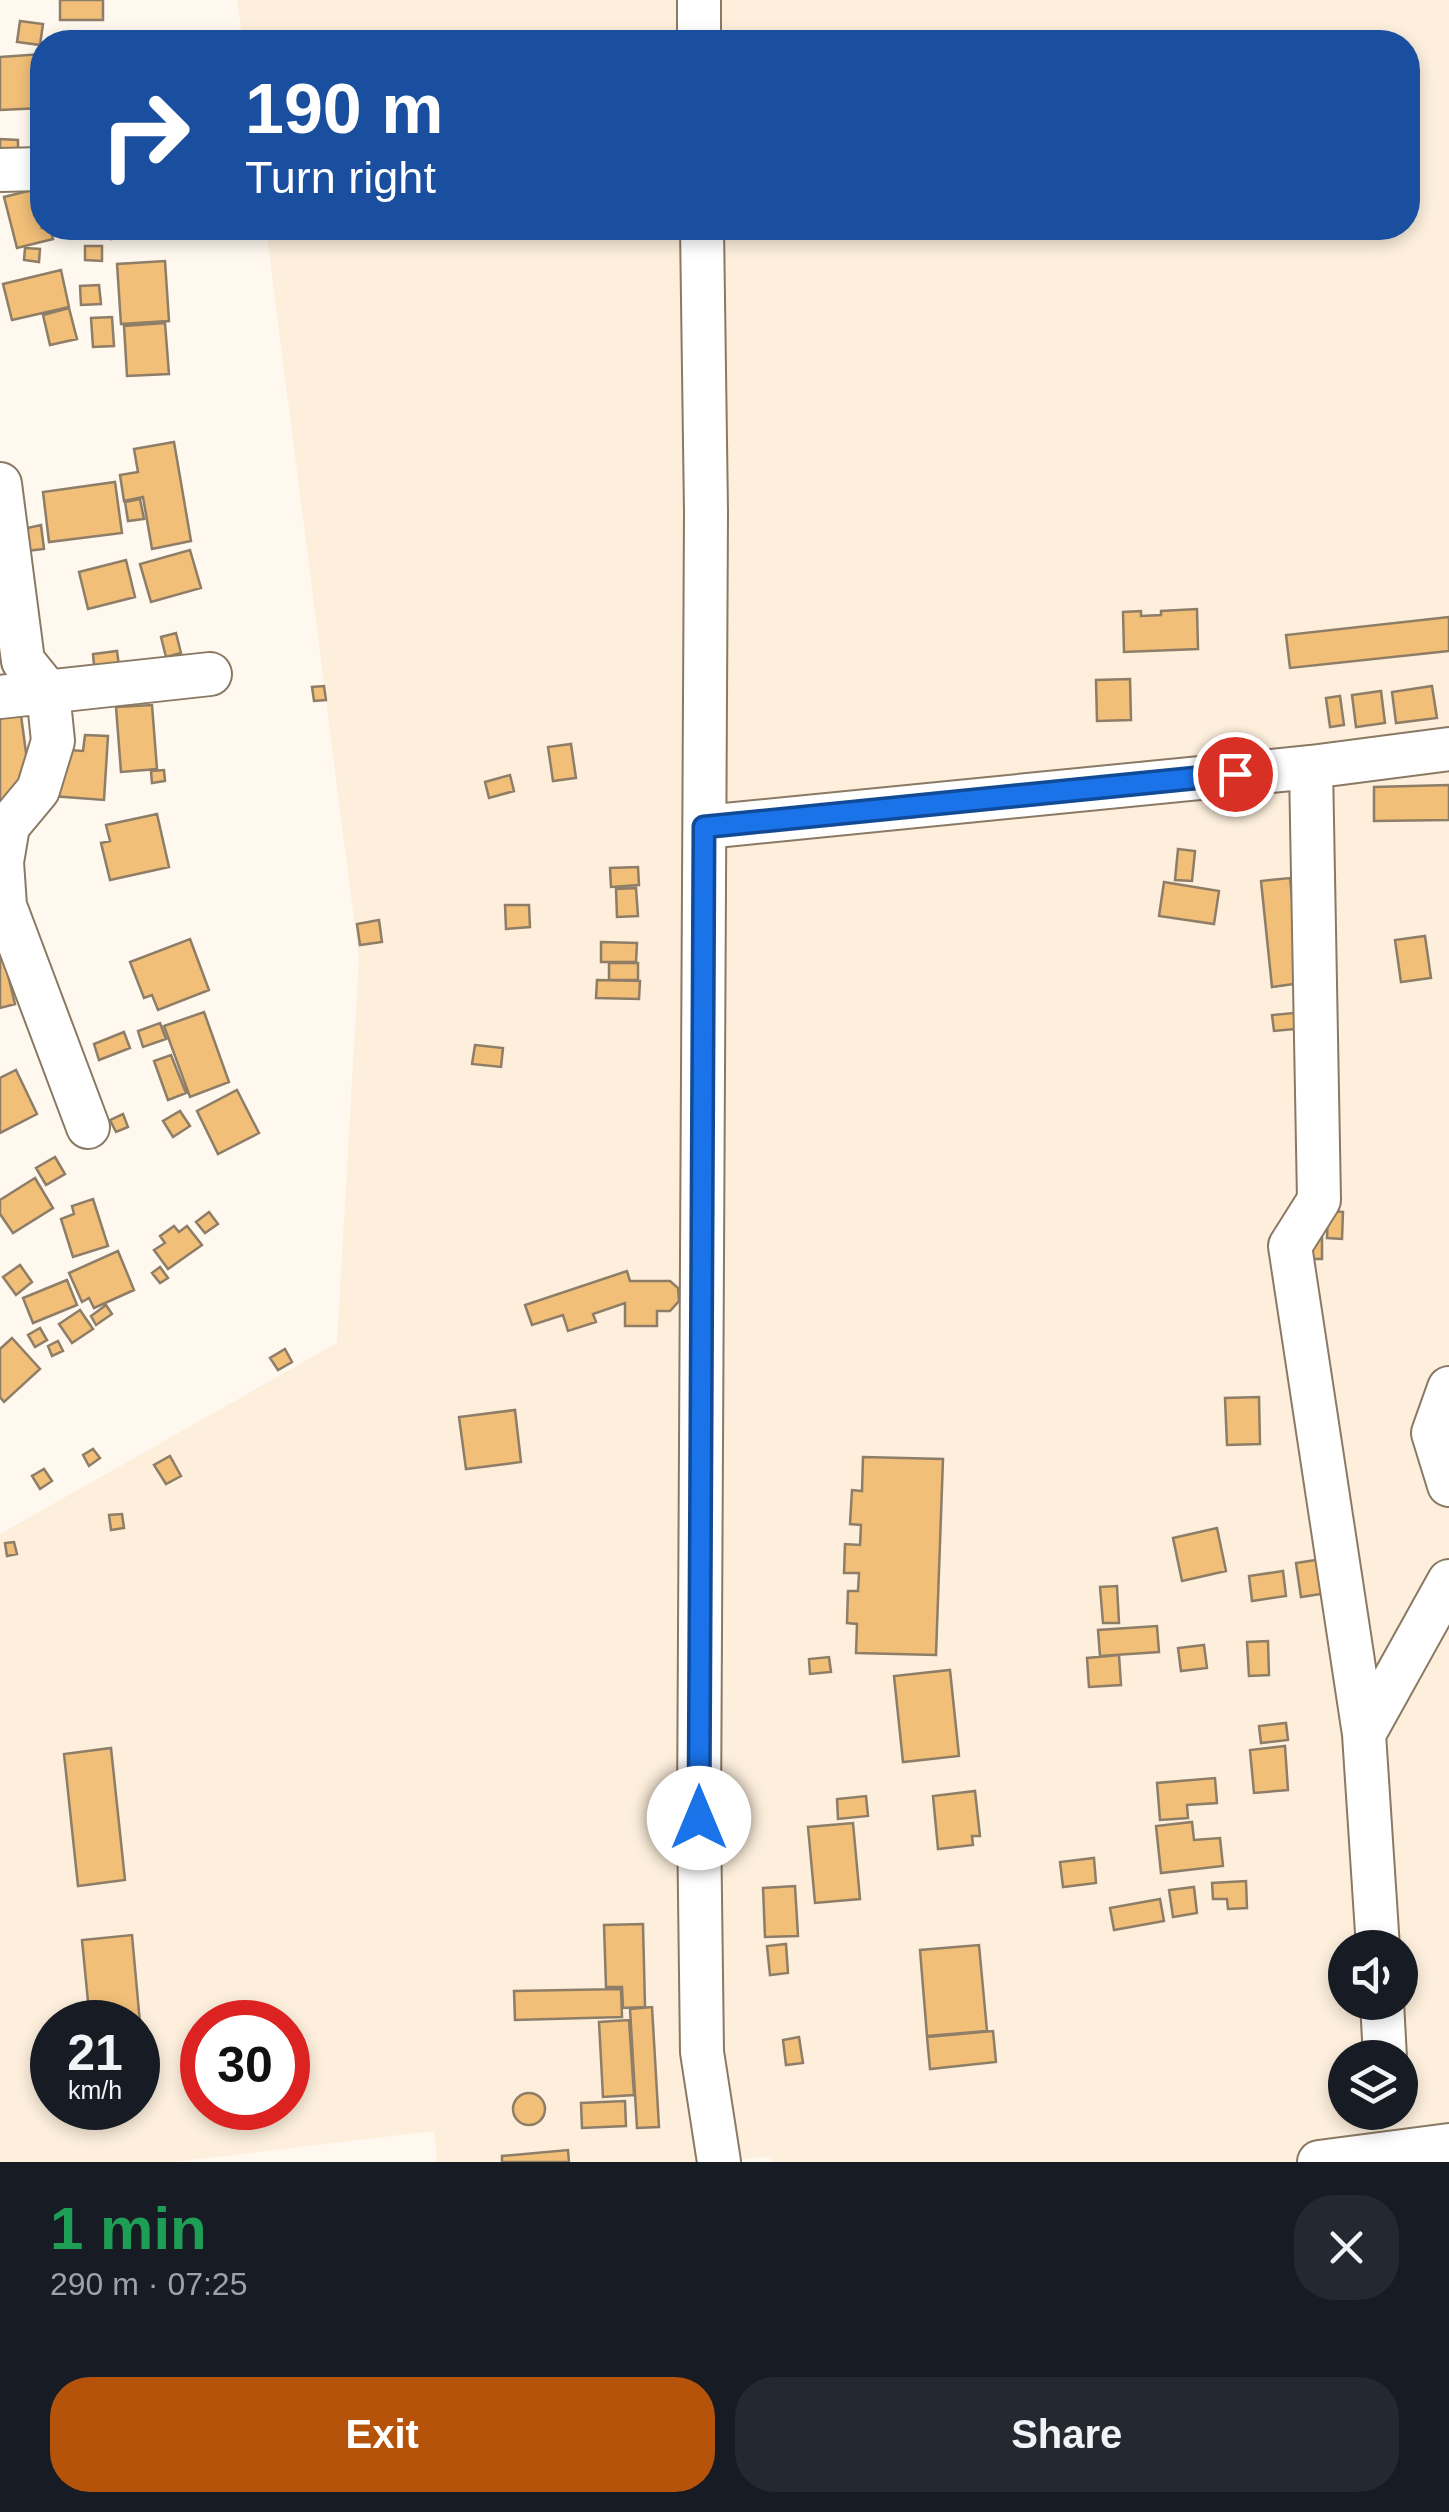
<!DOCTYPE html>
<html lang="en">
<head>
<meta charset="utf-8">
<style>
	:root { --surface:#171b24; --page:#242831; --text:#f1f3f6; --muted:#9ea1a6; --accent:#b45309 }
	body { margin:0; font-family:Arial,sans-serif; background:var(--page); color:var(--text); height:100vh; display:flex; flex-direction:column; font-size:38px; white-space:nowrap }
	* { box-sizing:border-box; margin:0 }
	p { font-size:32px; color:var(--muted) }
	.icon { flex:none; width:55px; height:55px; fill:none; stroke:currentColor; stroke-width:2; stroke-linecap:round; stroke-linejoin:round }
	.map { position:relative; height:2162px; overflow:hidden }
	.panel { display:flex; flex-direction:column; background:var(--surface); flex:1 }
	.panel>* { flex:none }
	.banner { position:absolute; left:30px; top:30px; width:1390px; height:210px; border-radius:40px; box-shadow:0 5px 15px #0003; background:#1a4fa0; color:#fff; overflow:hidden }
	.controls { position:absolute; left:1328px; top:1930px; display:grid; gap:20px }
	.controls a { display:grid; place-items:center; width:90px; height:90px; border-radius:50%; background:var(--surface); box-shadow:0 5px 15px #0003; font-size:50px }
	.speed { position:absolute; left:30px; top:2000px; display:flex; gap:20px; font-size:50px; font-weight:700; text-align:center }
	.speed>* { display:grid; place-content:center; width:130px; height:130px; border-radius:50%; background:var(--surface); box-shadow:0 5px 15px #0003; line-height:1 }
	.speed small { font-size:25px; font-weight:400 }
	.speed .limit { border:15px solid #d22; background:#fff; color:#111 }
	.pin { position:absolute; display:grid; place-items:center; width:85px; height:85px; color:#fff; margin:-42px; border:5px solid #fff; border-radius:50%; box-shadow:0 2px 10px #0007 }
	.me { position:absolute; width:110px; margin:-55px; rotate:0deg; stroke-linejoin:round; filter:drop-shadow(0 0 8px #0008) }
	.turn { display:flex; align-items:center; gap:35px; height:210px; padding:0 50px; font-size:45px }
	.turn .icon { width:130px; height:130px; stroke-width:2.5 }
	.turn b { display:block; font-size:70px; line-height:85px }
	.round { display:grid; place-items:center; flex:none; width:105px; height:105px; border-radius:40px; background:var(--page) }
	.head { display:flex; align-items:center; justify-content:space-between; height:170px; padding:0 50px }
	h1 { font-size:60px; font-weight:700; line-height:75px; color:#1e9e55 }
	.cta { display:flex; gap:20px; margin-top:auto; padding:20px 50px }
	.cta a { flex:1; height:115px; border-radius:40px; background:var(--accent); color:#fff; font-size:40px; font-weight:700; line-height:115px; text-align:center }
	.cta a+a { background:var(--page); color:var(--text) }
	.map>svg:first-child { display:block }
</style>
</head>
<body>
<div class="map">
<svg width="1449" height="2162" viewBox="0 0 1449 2162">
	<rect width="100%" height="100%" fill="#fff8ee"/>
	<path fill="#fdefdc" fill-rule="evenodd" d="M237 0H1449V2162H772L771 2156 719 2162H437L434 2131 174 2162H0V1534L337 1343 359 959 266 228H1408V42H243ZM1345 1948H1400V2002H1345ZM52 2022H138V2108H52ZM202 2022H288V2108H202ZM1345 2058H1400V2112H1345Z"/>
	<path fill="#f1bf78" stroke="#8e7d67" stroke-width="2.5" d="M60 0H103V20H60Z
		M20 21 43 24 40 45 17 42Z
		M42 54V108L0 110V57Z
		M0 139 18 140V162L0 161Z
		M40 188 42 228H50L53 239 17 248 4 197Z
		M108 228H149L150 231 111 239Z
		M85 246H102V261L85 260Z
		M25 248 40 249 39 262 24 260Z
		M165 261 169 321 121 324 117 264Z
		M61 270 69 307 12 320 3 284Z
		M99 285 101 304 81 305 80 286Z
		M69 308 77 339 50 345 43 315Z
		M112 317 114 346 93 347 91 318Z
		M165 323 169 374 127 376 124 326Z
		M174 442 191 541 152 549 143 497 124 501 120 475 138 472 134 449Z
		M115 482 122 533 49 542 43 492Z
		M140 499 144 519 128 521 125 502Z
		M41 525 44 549 26 551 23 529Z
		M190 550 201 588 151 602 140 564Z
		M126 560 135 597 88 609 79 572Z
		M1197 609 1198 649 1124 652 1123 612 1141 611V616L1161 615V611Z
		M1449 617V651L1290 668 1286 635Z
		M176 633 181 653 166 657 161 637Z
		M117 651 120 673 95 676 93 654Z
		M1130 679 1131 720 1097 721 1096 680Z
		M324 686 326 700 314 701 312 687Z
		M1432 686 1437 718 1396 723 1392 692Z
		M1381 691 1385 723 1356 727 1352 695Z
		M1340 696 1344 725 1330 727 1326 698Z
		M152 705 157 769 121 772 116 707Z
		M20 708 30 782 0 805V711Z
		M85 735 108 736 104 800 52 796 55 749 83 751Z
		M571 744 576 778 553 781 548 747Z
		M164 770 165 781 152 783 151 771Z
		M510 775 514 791 489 798 485 782Z
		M1449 785V820L1374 821V787Z
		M157 814 169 867 110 880 101 843 110 841 106 825Z
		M1178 849 1195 851 1192 881 1175 880Z
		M638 867 639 885 611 887 610 868Z
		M1290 878 1301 983 1272 987 1261 881Z
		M1164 882 1219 891 1214 924 1159 916Z
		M636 888 638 916 617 917 616 889Z
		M505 905H529L530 927 506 929Z
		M379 920 382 942 360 945 357 924Z
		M1425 936 1431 978 1401 982 1395 940Z
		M190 939 209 990 158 1010 152 995 144 998 130 962Z
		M601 942 637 943 636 962H601Z
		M4 958 15 1004 0 1008V959Z
		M609 963H638V980H609Z
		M597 980 640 981 639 999 596 998Z
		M204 1012 229 1082 190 1097 164 1026Z
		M1304 1012 1305 1028 1274 1031 1272 1015Z
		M160 1023 166 1039 143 1047 138 1031Z
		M124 1032 130 1048 99 1060 94 1044Z
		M475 1045 503 1048 501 1067 472 1064Z
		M171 1055 186 1093 168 1100 154 1061Z
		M16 1070 37 1114 0 1133V1078Z
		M237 1090 259 1133 218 1154 197 1111Z
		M180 1111 190 1126 173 1137 163 1121Z
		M123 1114 128 1127 116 1132 110 1120Z
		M55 1157 65 1174 46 1185 36 1168Z
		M35 1178 53 1208 13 1233 0 1214V1200Z
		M93 1199 108 1246 73 1257 61 1219 74 1214 72 1206Z
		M1328 1211 1343 1212 1342 1239 1327 1238Z
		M209 1212 218 1224 205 1233 196 1222Z
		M174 1226 179 1232 187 1226 202 1245 168 1269 154 1250 165 1243 160 1236Z
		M1304 1237H1322V1259H1304Z
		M118 1251 134 1290 94 1308 89 1298 82 1302 69 1273Z
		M20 1265 32 1282 16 1295 3 1277Z
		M160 1267 168 1278 160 1283 152 1273Z
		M627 1271 630 1281H670L678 1288 679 1301 670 1311H657V1326H625V1303L593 1314 596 1322 568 1331 563 1315 532 1325 525 1305Z
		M67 1280 77 1305 33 1323 23 1298Z
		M106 1305 112 1314 96 1325 91 1316Z
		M80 1310 93 1329 72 1343 59 1324Z
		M40 1328 47 1340 35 1347 28 1335Z
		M12 1338 40 1369 4 1402 0 1397V1349Z
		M58 1341 63 1351 52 1356 48 1346Z
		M285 1349 292 1362 278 1370 270 1358Z
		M1259 1397 1260 1444 1227 1445 1225 1398Z
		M515 1410 521 1462 466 1469 459 1417Z
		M93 1449 100 1458 89 1466 83 1455Z
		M170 1456 181 1476 166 1484 154 1465Z
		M863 1457 943 1459 936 1655 856 1653 857 1624 847 1623 848 1591H858L859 1573H844L845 1544 860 1545 861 1525 850 1524 852 1490 862 1491Z
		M44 1469 52 1481 40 1489 32 1476Z
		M122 1514 124 1528 111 1530 109 1515Z
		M1217 1528 1226 1571 1182 1581 1173 1538Z
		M14 1542 17 1554 7 1556 5 1543Z
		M1316 1560 1321 1594 1301 1597 1296 1563Z
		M1283 1571 1286 1596 1252 1601 1249 1576Z
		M1117 1586 1119 1623H1103L1100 1587Z
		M1157 1626 1159 1652 1100 1656 1098 1630Z
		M1268 1641 1269 1675 1249 1676 1247 1642Z
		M1204 1645 1207 1668 1181 1671 1178 1648Z
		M1119 1655 1121 1685 1089 1687 1087 1658Z
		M829 1657 831 1672 810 1674 809 1659Z
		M950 1670 959 1756 903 1762 894 1676Z
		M1286 1723 1288 1740 1261 1743 1259 1726Z
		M1285 1746 1288 1790 1254 1793 1250 1750Z
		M111 1748 125 1880 78 1886 64 1754Z
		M1215 1778 1217 1803 1187 1805 1188 1818 1160 1820 1157 1783Z
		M975 1791 980 1836H972L973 1845 938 1849 933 1796Z
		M866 1796 868 1816 838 1819 837 1799Z
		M1192 1822 1194 1840 1220 1838 1223 1866 1161 1873 1156 1826Z
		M853 1823 860 1899 815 1903 808 1827Z
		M1094 1858 1096 1883 1063 1887 1060 1862Z
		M1246 1881 1247 1908 1228 1909 1227 1899H1213L1212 1883Z
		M795 1886 798 1936 765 1937 763 1888Z
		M1194 1887 1197 1913 1173 1917 1169 1890Z
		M1160 1899 1164 1921 1114 1930 1110 1908Z
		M643 1924 645 2007 623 2008 622 1987H606L604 1925Z
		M132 1935 144 2067H138V2022H90L82 1940Z
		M786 1944 788 1973 770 1975 767 1946Z
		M979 1945 987 2031 927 2036 920 1950Z
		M621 1989 622 2017 515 2020 514 1991Z
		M652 2007 659 2127 637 2128 630 2009Z
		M629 2020 634 2095 603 2097 599 2022Z
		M993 2031 996 2062 930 2069 927 2037Z
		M799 2037 803 2063 786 2065 783 2040Z
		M145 2076 148 2098 138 2099V2077Z
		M513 2109a16 16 0 1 1 32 0a16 16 0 1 1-32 0Z
		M625 2101 626 2126 582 2128 581 2103Z
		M568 2150 569 2162H502V2156Z"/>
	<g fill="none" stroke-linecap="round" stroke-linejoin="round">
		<defs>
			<path id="minor" d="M699 0V42
				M0 170 42 169
				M702 228 706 512 699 1818 702 2052 719 2162
				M0 484 23 661 48 692 53 741 38 790 8 826 2 862 5 906 88 1127
				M0 697 210 674
				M705 827 1311 767
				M1449 1388 1433 1433 1449 1485
				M1364 1734 1449 1581
				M1378 1948 1364 1734 1290 1246 1319 1200 1311 767 1449 749
				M1382 2002 1385 2058
				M1319 2162 1449 2145"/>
		</defs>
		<use href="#minor" stroke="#8a7963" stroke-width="46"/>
		<use href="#minor" stroke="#fff" stroke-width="42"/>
	</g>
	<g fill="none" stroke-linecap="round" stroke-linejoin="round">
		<defs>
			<path id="route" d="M699 1818 704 827 1235 774"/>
		</defs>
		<use href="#route" stroke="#114b97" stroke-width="25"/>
		<use href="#route" stroke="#1a73e8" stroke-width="18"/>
	</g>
</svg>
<div class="controls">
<a><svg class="icon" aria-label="sound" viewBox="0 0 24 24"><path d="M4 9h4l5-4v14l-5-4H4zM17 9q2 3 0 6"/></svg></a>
<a><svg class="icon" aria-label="layers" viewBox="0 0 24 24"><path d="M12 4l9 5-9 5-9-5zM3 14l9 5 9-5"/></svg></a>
</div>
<div class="speed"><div>21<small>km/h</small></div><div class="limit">30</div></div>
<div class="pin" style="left:1235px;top:774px;background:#d93025"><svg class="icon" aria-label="arrive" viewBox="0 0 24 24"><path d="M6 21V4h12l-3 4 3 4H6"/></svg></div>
<svg class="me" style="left:699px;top:1818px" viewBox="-20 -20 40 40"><circle r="19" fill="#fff"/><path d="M0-13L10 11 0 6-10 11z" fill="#1a73e8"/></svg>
<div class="banner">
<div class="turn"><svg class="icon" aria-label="right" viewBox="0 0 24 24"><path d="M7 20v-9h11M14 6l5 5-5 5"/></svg><div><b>190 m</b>Turn right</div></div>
</div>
</div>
<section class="panel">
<div class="head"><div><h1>1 min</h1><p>290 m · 07:25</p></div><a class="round"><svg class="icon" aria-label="close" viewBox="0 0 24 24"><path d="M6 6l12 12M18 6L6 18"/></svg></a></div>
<div class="cta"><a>Exit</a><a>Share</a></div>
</section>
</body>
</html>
